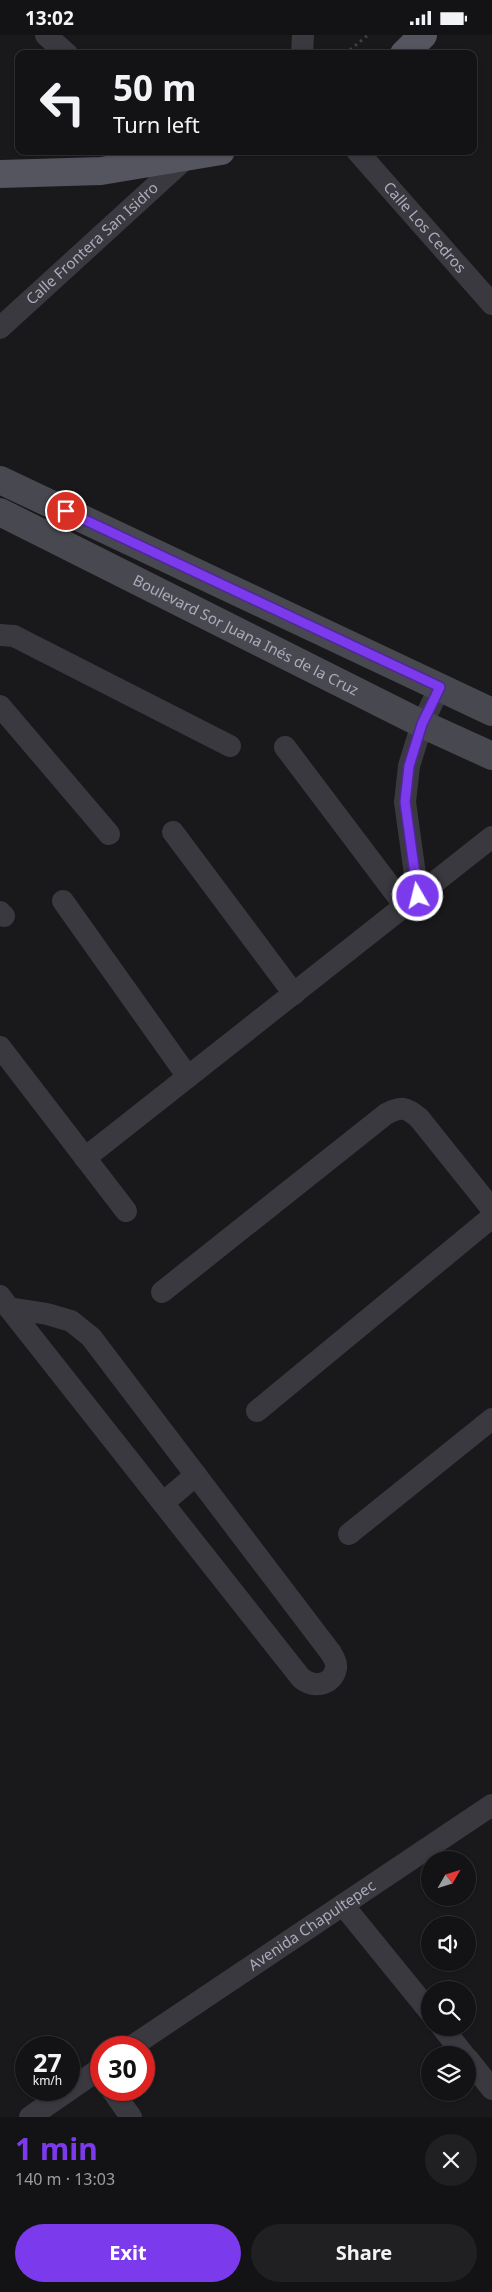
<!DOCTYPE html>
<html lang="en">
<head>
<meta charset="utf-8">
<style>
	:root { --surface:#131214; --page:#202022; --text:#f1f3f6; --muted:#9d9ea0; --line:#323234; --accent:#7c3aed }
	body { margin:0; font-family:"Noto Sans",sans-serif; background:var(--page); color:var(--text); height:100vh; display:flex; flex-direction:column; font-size:19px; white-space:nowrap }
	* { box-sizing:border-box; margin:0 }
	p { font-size:16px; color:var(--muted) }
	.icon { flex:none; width:28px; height:28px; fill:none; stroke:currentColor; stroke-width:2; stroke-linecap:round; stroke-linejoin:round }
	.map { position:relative; height:2082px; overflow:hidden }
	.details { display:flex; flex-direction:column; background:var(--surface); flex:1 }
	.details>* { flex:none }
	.top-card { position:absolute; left:15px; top:15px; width:462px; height:105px; border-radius:10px; box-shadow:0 1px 4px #0004,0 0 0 1px var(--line); background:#131214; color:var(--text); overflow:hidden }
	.needle { width:32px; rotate:51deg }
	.tools { position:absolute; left:421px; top:1816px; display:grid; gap:10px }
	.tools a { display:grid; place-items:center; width:55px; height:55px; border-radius:50%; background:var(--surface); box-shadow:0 1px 4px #0004,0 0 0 1px var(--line); font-size:25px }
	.speed { position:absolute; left:15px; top:2001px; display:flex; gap:10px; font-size:25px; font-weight:700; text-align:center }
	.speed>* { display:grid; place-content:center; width:65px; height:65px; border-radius:50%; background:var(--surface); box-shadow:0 1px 4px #0004,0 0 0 1px var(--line); line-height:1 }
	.speed small { font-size:12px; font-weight:400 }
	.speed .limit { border:8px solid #d22; background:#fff; color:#111 }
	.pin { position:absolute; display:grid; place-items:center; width:42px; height:42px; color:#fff; margin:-21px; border:2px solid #fff; border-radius:50%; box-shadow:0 1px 5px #0007 }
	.me { position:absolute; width:55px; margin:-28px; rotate:352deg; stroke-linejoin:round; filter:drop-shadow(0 0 4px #0008) }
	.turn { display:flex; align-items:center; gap:18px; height:105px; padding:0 15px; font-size:22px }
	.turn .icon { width:65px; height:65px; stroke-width:2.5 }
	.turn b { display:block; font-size:35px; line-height:42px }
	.round { display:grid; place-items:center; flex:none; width:52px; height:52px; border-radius:26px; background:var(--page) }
	.head { display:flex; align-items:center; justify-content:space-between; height:85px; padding:0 15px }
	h1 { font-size:30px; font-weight:700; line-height:38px; color:var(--accent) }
	.cta { display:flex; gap:10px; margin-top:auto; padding:10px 15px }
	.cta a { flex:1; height:58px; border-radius:30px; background:var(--accent); color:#fff; font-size:20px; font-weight:700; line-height:58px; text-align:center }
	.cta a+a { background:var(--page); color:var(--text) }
	.status { display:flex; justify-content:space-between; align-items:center; height:35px; padding:0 25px; background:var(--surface); direction:ltr }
	.status svg { height:14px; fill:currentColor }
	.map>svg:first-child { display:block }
</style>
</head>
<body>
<div class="status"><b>13:02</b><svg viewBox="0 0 49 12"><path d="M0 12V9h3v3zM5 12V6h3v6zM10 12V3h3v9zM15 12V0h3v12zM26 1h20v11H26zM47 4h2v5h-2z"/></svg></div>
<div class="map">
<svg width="492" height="2082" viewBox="0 0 492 2082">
	<rect width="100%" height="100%" fill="#19181b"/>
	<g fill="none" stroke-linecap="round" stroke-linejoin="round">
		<path stroke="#3f4047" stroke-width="3" stroke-dasharray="2.5 4" stroke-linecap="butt" d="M345 19 368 0"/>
		<g stroke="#3a3940" stroke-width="22">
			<path d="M46 0 67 19"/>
			<path d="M302 19 303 0"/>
			<path id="s1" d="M357 116 492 269"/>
			<path id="s2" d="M0 293 185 124 179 118"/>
			<path d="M0 600 14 601 230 711"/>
			<path d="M0 671 109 799"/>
			<path d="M285 712 405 871"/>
			<path d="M173 797 294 959"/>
			<path d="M418 861 405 767 409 731 422 689 440 652"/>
			<path d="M63 866 188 1042"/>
			<path d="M0 877 4 881"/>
			<path d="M0 1012 126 1176"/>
			<path d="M85 1123 492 802"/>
			<path d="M162 1257 386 1079C401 1071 406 1072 419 1083L492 1174"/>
			<path d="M0 1261 9 1273 301 1643C314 1654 333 1650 336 1633 337 1627 333 1622 331 1618L91 1302 71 1286 47 1279 9 1273"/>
			<path d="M257 1376 492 1182"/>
			<path d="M163 1468 196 1440"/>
			<path d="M349 1499 492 1384"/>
			<path d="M343 1870 430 1977"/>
			<path d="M442 1992 464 2020"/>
			<path id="s3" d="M131 2012 492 1770"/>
			<path d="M468 2024 492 2054"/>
			<path d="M112 2055 131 2082"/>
			<path d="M30 2082 101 2033"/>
		</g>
		<g stroke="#474850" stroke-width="28">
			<path d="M0 445 492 677"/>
			<path id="s4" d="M0 477 422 689 492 721"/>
		</g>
		<path stroke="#55555f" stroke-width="28" d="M404 19 423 0
			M0 139 101 136 221 116"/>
	</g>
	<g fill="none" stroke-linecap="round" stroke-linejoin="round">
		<defs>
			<path id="route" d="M66 476 440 652 422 689 409 731 405 767 418 861"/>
		</defs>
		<use href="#route" stroke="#51269a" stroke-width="12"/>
		<use href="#route" stroke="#7c3aed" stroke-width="9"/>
	</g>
	<g text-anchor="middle" stroke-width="5" stroke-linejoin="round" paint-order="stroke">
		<g font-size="15" fill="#abacba" stroke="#141316">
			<text dy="5" stroke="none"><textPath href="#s1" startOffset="102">Calle Los Cedros</textPath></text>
			<text dy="5" stroke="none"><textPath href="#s2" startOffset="125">Calle Frontera San Isidro</textPath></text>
			<text dy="5" stroke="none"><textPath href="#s4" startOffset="275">Boulevard Sor Juana Inés de la Cruz</textPath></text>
			<text dy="5" stroke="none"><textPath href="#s3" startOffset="218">Avenida Chapultepec</textPath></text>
		</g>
	</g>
</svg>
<div class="tools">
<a><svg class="needle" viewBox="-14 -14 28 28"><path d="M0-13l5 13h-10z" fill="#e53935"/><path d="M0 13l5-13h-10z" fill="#9d9ea0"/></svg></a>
<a><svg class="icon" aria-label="sound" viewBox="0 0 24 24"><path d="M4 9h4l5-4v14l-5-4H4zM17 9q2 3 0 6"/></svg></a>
<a><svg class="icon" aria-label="search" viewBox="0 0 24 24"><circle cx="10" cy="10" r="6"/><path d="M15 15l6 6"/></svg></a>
<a><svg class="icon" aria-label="layers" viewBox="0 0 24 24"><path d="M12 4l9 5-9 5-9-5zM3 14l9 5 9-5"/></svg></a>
</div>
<div class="speed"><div>27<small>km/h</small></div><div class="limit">30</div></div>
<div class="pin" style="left:66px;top:476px;background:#d93025"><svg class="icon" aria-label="arrive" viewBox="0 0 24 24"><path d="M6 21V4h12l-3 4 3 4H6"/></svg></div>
<svg class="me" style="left:418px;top:861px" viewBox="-20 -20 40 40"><circle r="17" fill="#7c3aed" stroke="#fff" stroke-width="3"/><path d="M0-11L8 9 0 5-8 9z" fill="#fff"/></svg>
<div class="top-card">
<div class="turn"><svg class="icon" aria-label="left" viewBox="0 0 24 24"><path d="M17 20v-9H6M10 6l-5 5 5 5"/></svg><div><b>50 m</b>Turn left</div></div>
</div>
</div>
<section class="details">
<div class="head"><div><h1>1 min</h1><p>140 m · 13:03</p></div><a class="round"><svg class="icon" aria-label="close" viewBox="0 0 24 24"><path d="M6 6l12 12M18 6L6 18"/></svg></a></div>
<div class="cta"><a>Exit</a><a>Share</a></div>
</section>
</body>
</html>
